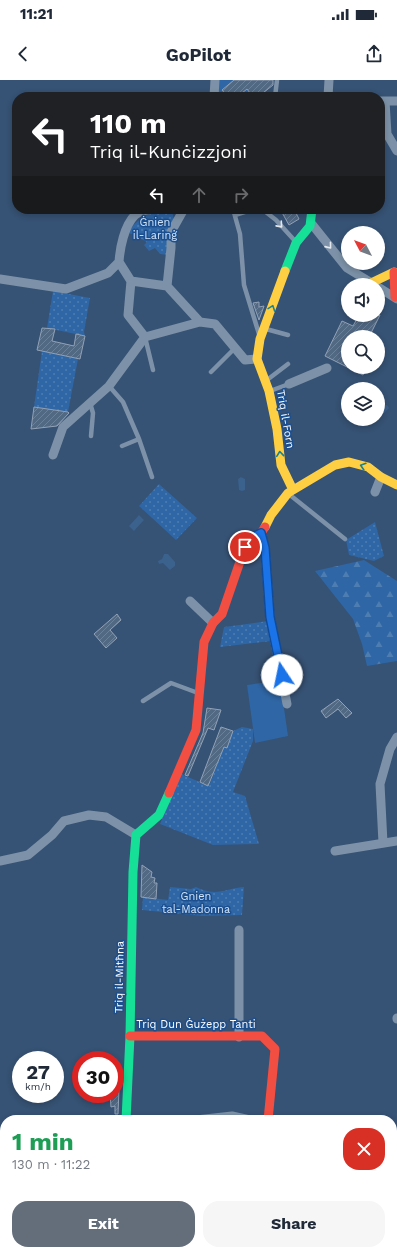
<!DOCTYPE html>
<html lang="en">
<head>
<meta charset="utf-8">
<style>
	:root { --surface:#fff; --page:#f6f6f7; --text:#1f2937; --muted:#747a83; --accent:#646e7b }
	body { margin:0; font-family:"Work Sans",sans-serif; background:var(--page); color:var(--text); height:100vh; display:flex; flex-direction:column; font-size:15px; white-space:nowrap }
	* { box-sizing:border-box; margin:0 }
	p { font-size:13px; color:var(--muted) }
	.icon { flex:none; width:22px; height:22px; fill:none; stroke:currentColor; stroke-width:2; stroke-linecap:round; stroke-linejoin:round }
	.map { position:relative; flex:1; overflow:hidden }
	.panel { position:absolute; left:0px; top:1035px; width:397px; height:140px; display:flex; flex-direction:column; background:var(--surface); border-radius:16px 16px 0 0; box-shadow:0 2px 6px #0003 }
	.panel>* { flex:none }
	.hud { position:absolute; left:12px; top:12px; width:373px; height:122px; border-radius:16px; box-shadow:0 2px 6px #0003; background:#202124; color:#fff; overflow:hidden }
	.needle { width:26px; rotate:311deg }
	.fabs { position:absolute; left:341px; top:146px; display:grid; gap:8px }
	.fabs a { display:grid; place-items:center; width:44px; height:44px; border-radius:50%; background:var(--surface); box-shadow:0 2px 6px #0003; font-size:20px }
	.speed { position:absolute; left:12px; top:971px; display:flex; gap:8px; font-size:20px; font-weight:700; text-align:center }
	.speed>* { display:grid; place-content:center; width:52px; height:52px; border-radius:50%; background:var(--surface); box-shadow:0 2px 6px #0003; line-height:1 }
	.speed small { font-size:10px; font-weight:400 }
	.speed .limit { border:6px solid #d22; background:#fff; color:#111 }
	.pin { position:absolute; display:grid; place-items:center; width:34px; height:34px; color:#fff; margin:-17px; border:2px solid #fff; border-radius:50%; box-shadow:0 1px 4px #0007 }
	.me { position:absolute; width:44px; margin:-22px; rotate:349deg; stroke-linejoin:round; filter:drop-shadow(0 0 3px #0008) }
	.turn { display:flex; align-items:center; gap:14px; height:84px; padding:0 12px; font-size:18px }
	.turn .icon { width:52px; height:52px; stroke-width:2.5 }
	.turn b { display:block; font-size:28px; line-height:34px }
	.lanes { display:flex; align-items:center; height:38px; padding:0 12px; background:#0003; justify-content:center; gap:20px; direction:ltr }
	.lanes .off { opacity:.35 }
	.round { display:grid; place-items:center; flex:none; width:42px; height:42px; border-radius:16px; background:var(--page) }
	.headline { display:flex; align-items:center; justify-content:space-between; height:68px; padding:0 12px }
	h1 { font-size:24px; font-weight:700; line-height:30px; color:#1e9e55 }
	.primary-button { display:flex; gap:8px; margin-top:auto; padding:8px 12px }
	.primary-button a { flex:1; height:46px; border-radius:16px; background:var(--accent); color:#fff; font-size:16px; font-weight:700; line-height:46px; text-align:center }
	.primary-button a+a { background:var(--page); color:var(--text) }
	.status { display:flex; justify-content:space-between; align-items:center; height:28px; padding:0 20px; background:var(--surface); direction:ltr }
	.status svg { height:11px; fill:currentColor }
	header { display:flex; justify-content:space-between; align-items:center; height:52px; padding:0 12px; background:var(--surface); font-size:18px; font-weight:700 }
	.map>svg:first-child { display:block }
</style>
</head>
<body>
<div class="status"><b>11:21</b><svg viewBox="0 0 49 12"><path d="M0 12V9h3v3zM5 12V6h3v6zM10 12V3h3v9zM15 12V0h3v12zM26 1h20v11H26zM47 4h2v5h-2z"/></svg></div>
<header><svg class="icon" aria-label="back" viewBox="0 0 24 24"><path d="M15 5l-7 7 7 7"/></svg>GoPilot<svg class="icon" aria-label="share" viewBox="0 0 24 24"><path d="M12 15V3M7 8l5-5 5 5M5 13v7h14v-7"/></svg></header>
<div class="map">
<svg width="397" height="1175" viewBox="0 0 397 1175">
	<defs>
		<pattern id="forest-firs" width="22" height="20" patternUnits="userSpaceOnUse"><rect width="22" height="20" fill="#2f66a5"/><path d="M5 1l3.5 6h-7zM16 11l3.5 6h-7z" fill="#4e7db2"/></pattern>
		<pattern id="garden-dots" width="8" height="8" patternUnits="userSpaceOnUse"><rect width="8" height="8" fill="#2f66a5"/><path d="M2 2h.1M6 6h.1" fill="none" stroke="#4e7db2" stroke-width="1.8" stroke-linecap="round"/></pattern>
		<pattern id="building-hatch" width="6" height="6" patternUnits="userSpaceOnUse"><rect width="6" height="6" fill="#526984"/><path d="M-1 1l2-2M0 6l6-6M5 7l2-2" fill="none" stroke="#6c8096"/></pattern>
	</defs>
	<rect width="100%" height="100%" fill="#365274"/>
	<path fill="#2f66a5" d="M215 0H234L222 10 228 17H210Z
		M247 9 253 17H237Z
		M280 600 288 656 255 663 247 605Z
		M0 1068H5V1128L0 1127Z
		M191 1170H215L212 1175H189Z
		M244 1170H286L293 1175H283L281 1173 279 1175H241Z"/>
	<path fill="url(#forest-firs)" d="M364 480 397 501V581L367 586 362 564 353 539 315 491Z"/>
	<path fill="url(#garden-dots)" d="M172 131 174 140 168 175 160 174 155 168 149 171 144 165 147 162 128 152C141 135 150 132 172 131Z
		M53 211 90 218 84 252 85 256 47 248Z
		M42 271 78 279 68 332 34 327Z
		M159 404 197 438 176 460 139 426Z
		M375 442 384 476 374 481 349 475 346 460Z
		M268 541 272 561 220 567 224 547Z
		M242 647 253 649V661L233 712 245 716 259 764 213 765 160 744 181 694 209 706 224 667H227L233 651Z
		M170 807 191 809 196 807C216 817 224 809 244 807L242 835 202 836 142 830 143 817 168 820Z"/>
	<path fill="#3b618d" d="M387 325 389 328 383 334 378 331V326Z
		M241 397 245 399V410L242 411 239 410 238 399Z
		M139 435 144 440 134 451 129 446Z
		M164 474H168L175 482V486L170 490 163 483 159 484 158 481 162 479Z"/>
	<path fill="url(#building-hatch)" stroke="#92a2b6" d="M234 0H273V5L258 17H253L247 9 237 17H228L222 10Z
		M280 129H294L299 139 289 145Z
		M259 222V227L264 226 259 240 253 223Z
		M359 235H380L369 257H348V287H367L363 295 325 276 342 241 353 246Z
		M42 248 55 249 52 261 74 266 76 254 85 256 80 279 37 270Z
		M34 327 68 332 69 333 57 346 31 349Z
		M117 534 121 540 110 550 117 558 106 568 94 554Z
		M338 619 352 633 346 638 338 629 326 638 321 631Z
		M207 628 221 630 214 650 208 648 188 696 185 695 203 653Z
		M221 647 233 651 227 668 224 667 208 706 200 702Z
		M142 785 152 792 151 797 155 798 154 803H157L156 819 141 817Z
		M115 1009H119L118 1034H115V1026L111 1027 110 1014H115Z"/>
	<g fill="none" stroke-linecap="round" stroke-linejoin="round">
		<path stroke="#7d92a8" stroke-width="4.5" d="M275 17 277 0
			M233 129 240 154 244 205 259 254
			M262 129 276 140 295 161
			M235 135 254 129
			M266 249 288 255
			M145 257 153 290
			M211 292 235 268
			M267 300 288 284
			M109 306 123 322 139 359 152 397
			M270 311 289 304
			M90 323 93 333 91 356
			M122 366 139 359
			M290 415 345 459
			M143 621 171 603 198 613"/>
		<path stroke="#7d92a8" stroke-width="9" d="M214 17 215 0
			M328 17 329 0
			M380 21H397
			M385 21 387 54 397 71
			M311 143 347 188 375 205
			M119 182 131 201 128 235 145 257 200 242 215 244 245 280 257 279
			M119 182C120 168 124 146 135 135 141 130 151 129 159 129
			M0 199 66 209 108 193 119 182
			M131 201 167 206 200 242
			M167 206 171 168V152L184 129
			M378 207 397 219
			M289 304 327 288
			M53 375 63 347 109 306 145 257
			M375 412 381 397
			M261 453 265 469 270 537 287 624
			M190 521 213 543
			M383 763 380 704 390 669 397 657
			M335 771 397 761
			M0 781 28 775 52 755 64 741 89 735 106 737 136 755
			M239 850V957
			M397 938V939
			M196 1040 232 1036 250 1040
			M392 1125 397 1112
			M0 1166 5 1167
			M26 1170 57 1175
			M292 1170 298 1175
			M96 1175 97 1170
			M233 1175 236 1170
			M364 1175 368 1170"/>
		<path stroke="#16e098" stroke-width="9" d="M285 191 296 163 310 146 312 129
			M126 1040 130 956 133 792 136 755 159 735 169 713"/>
		<path stroke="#ffcf43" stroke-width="9" d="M285 191 260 259 257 279 269 311 277 349 281 385 293 410
			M371 203 394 192
			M265 447 271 435 288 413 335 385 349 382 368 387 381 397 397 405"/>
		<path stroke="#f24e42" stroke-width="9" d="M394 192 395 217
			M169 713 196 650 204 562 213 543 222 534 245 467 251 458 261 453 265 447
			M130 956H262L275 969 268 1040"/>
	</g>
	<defs><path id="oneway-chevron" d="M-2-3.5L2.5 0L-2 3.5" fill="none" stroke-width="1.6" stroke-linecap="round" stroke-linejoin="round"/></defs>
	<g stroke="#e5e9ee">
		<use href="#oneway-chevron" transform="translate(280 145) rotate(48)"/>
		<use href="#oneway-chevron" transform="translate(329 166) rotate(51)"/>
	</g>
	<g stroke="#198292">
		<use href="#oneway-chevron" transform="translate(272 228) rotate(-70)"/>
		<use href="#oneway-chevron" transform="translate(280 374) rotate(-96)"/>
		<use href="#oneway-chevron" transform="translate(363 386) rotate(-163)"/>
	</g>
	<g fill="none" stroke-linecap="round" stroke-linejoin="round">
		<defs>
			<path id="route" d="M245 467 251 458 261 453 265 468 270 537 282 595"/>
		</defs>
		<use href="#route" stroke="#114b97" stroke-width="10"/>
		<use href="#route" stroke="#1a73e8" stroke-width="7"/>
	</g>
	<g text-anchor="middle" stroke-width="3" stroke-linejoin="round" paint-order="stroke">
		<g font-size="11" fill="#cfe3fa" stroke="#1b4f8f">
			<text x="155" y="146">Ġnien<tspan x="155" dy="13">il-Larinġ</tspan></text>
			<text x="196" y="820">Gnien<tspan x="196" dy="13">tal-Madonna</tspan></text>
		</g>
		<g font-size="11" fill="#fff" stroke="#1b4f8f">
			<text transform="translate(286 339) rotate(80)" y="4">Triq il-Forn</text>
			<text transform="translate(119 897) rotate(-89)" y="4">Triq il-Mitħna</text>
			<text x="196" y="948">Triq Dun Ġużepp Tanti</text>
		</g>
	</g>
</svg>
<div class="fabs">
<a><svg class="needle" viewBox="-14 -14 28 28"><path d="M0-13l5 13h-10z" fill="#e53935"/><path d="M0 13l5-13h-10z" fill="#747a83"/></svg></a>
<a><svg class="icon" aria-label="sound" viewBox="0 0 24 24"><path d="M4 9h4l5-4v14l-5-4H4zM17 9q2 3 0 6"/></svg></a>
<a><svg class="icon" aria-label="search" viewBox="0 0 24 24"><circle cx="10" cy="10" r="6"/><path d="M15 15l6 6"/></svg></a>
<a><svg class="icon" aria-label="layers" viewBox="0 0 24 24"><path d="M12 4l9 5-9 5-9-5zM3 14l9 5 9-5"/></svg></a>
</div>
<div class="speed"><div>27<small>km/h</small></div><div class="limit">30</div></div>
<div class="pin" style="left:245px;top:467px;background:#d93025"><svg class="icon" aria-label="arrive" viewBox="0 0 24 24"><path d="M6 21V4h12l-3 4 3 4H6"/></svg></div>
<svg class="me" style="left:282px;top:595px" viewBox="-20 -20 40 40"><circle r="19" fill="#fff"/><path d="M0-13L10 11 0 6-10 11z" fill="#1a73e8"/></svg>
<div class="hud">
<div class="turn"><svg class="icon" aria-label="left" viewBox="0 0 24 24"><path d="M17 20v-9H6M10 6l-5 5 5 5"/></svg><div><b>110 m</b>Triq il-Kunċizzjoni</div></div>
<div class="lanes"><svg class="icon" aria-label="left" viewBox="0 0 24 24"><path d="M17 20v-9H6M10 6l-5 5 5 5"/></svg><svg class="icon off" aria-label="ahead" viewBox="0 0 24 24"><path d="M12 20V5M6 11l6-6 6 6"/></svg><svg class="icon off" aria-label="right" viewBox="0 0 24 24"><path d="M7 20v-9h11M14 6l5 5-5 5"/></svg></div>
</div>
<section class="panel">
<div class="headline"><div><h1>1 min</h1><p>130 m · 11:22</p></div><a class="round" style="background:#d93025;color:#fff"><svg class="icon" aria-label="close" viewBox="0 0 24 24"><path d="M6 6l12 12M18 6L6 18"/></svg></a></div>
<div class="primary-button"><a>Exit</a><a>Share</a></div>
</section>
</div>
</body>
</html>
